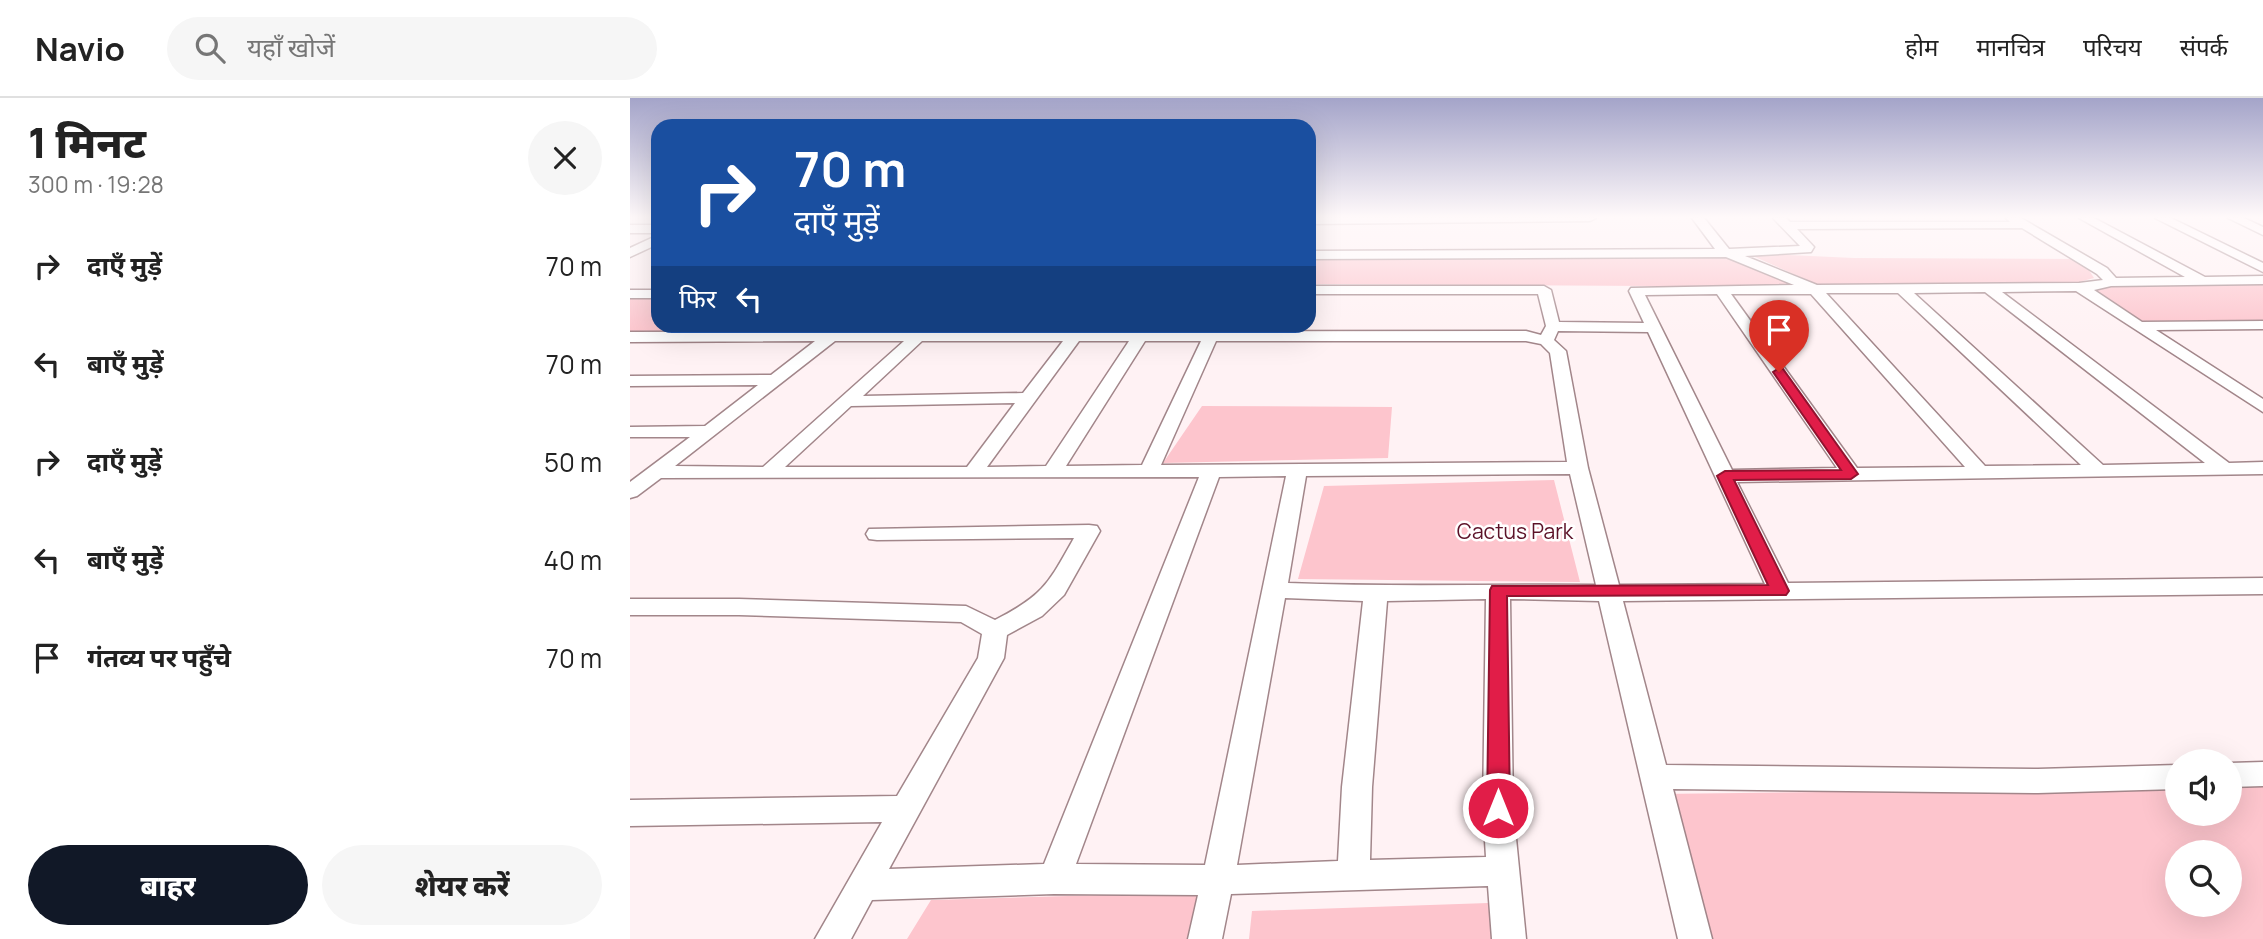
<!DOCTYPE html>
<html lang="hi">
<head>
<meta charset="utf-8">
<style>
	:root { --surface:#fff; --page:#f6f6f6; --text:#222; --muted:#767676; --line:#e0e0e0; --accent:#111827 }
	body { margin:0; font-family:Manrope,"Noto Sans Devanagari",sans-serif; background:var(--page); color:var(--text); height:100vh; display:flex; flex-direction:column; font-size:26px; white-space:nowrap }
	* { box-sizing:border-box; margin:0 }
	p { font-size:23px; color:var(--muted) }
	.icon { flex:none; width:38px; height:38px; fill:none; stroke:currentColor; stroke-width:2; stroke-linecap:round; stroke-linejoin:round }
	.map { position:relative; flex:1; overflow:hidden }
	.sheet { display:flex; flex-direction:column; background:var(--surface); width:630px }
	.sheet>* { flex:none }
	.top-card { position:absolute; left:21px; top:21px; width:665px; height:214px; border-radius:21px; box-shadow:0 7px 28px #0002; background:#1a4fa0; color:#fff; overflow:hidden }
	.fabs { position:absolute; left:1535px; top:651px; display:grid; gap:14px }
	.fabs a { display:grid; place-items:center; width:77px; height:77px; border-radius:50%; background:var(--surface); box-shadow:0 7px 28px #0002; font-size:35px }
	.pin { position:absolute; display:grid; place-items:center; width:60px; height:60px; color:#fff; margin:-72px -30px; border-radius:50% 50% 50% 0; rotate:-45deg; box-shadow:0 0 7px #0007 }
	.pin .icon { rotate:45deg }
	.me { position:absolute; width:77px; margin:-38px; rotate:0deg; stroke-linejoin:round; filter:drop-shadow(0 0 5px #0008) }
	.turn { display:flex; align-items:center; gap:24px; height:147px; padding:0 28px; font-size:32px }
	.turn .icon { width:91px; height:91px; stroke-width:2.5 }
	.turn b { display:block; font-size:49px; line-height:60px }
	.then { display:flex; align-items:center; height:66px; padding:0 28px; background:#0003; gap:14px; font-size:26px }
	.round { display:grid; place-items:center; flex:none; width:74px; height:74px; border-radius:37px; background:var(--page) }
	.head { display:flex; align-items:center; justify-content:space-between; height:119px; padding:0 28px }
	h1 { font-size:42px; font-weight:800; line-height:52px }
	.cta { display:flex; gap:14px; margin-top:auto; padding:14px 28px }
	.cta a { flex:1; height:80px; border-radius:42px; background:var(--accent); color:#fff; font-size:28px; font-weight:800; line-height:80px; text-align:center }
	.cta a+a { background:var(--page); color:var(--text) }
	ul { padding:0; list-style:none }
	li { display:flex; align-items:center; gap:21px; height:98px; padding:0 28px }
	li div { flex:1 }
	li b { display:block; font-size:26px }
	li em { font-style:normal }
	header { display:flex; align-items:center; gap:42px; box-sizing:border-box; height:98px; padding:0 35px; background:var(--surface); border-bottom:2px solid var(--line) }
	header strong { font-size:33px }
	nav { display:flex; gap:38px; margin-inline-start:auto; font-size:24px }
	.search { width:490px; height:63px; background:var(--page); display:flex; align-items:center; gap:18px; box-sizing:border-box; padding:0 24px; border-radius:38px; color:var(--muted); font-size:26px }
	main { display:flex; flex:1; min-height:0 }
	.map>svg:first-child { display:block }
</style>
</head>
<body>
<header>
<strong>Navio</strong>
<div class="search"><svg class="icon" aria-label="search" viewBox="0 0 24 24"><circle cx="10" cy="10" r="6"/><path d="M15 15l6 6"/></svg>यहाँ खोजें</div>
<nav><a>होम</a><a>मानचित्र</a><a>परिचय</a><a>संपर्क</a></nav>
</header>
<main>
<section class="sheet">
<div class="head"><div><h1>1 मिनट</h1><p>300 m · 19:28</p></div><a class="round"><svg class="icon" aria-label="close" viewBox="0 0 24 24"><path d="M6 6l12 12M18 6L6 18"/></svg></a></div>
<ul>
<li><svg class="icon" aria-label="right" viewBox="0 0 24 24"><path d="M7 20v-9h11M14 6l5 5-5 5"/></svg><div><b>दाएँ मुड़ें</b></div><em>70 m</em></li>
<li><svg class="icon" aria-label="left" viewBox="0 0 24 24"><path d="M17 20v-9H6M10 6l-5 5 5 5"/></svg><div><b>बाएँ मुड़ें</b></div><em>70 m</em></li>
<li><svg class="icon" aria-label="right" viewBox="0 0 24 24"><path d="M7 20v-9h11M14 6l5 5-5 5"/></svg><div><b>दाएँ मुड़ें</b></div><em>50 m</em></li>
<li><svg class="icon" aria-label="left" viewBox="0 0 24 24"><path d="M17 20v-9H6M10 6l-5 5 5 5"/></svg><div><b>बाएँ मुड़ें</b></div><em>40 m</em></li>
<li><svg class="icon" aria-label="arrive" viewBox="0 0 24 24"><path d="M6 21V4h12l-3 4 3 4H6"/></svg><div><b>गंतव्य पर पहुँचे</b></div><em>70 m</em></li>
</ul>
<div class="cta"><a>बाहर</a><a>शेयर करें</a></div>
</section>
<div class="map">
<svg width="1633" height="841" viewBox="0 0 1633 841">
	<rect width="100%" height="100%" fill="#fff2f4"/>
	<path fill="#fdc5cd" fill-rule="evenodd" d="M1116 155 1224 160 1452 161 1464 180 1445 185 1188 187Z
		M1096 157 1171 189 679 186V159Z
		M1633 184V225L1511 226 1460 192 1484 187Z
		M0 198H28V228H273L263 237H0Z
		M572 308 762 309 758 360 533 365Z
		M924 382 950 484 668 481 694 388Z
		M1600 689H1633V841H1065L1029 696 1547 690V716H1600ZM1547 754H1600V807H1547Z
		M576 794 566 841H277L301 802Z
		M858 805 864 841H619L622 813Z"/>
	<g fill="none" stroke-linecap="round" stroke-linejoin="round">
		<defs>
			<path id="minor" d="M679 120H966L960 123 679 126Z
				M1062 120H1074L1099 151 1170 148 1143 120H1156L1160 124H1380L1376 120H1391L1477 170 1486 180 1555 179 1449 120H1464L1575 179 1633 178V186L1481 188 1464 192 1512 224 1633 223V231L1526 232 1633 301V314L1446 193 1372 194 1599 365 1633 364V376L1107 384 1158 485 1633 480V496L993 503 1036 667 1408 671 1547 667V691L1408 695 1043 691 1082 841H1048L969 503 880 501 883 710 896 841H862L858 788 601 796 592 841H558L568 797 424 796 242 802 221 841H185L252 724 0 728V702L267 698 348 560 352 536 331 524 109 517H0V501H109L336 508 365 522C414 497 418 486 444 440L247 442 239 441 236 436 239 431 459 427 467 428 470 433 434 497 412 518 377 537 374 560 259 771 414 766 569 379 31 380 7 398 0 400V384L60 339H0V329L75 328 128 287 0 288V278L141 277 185 243 0 244V234L896 233 911 237 916 228 908 196H679V188H914L921 192 929 224 1014 225 999 193 1001 190 1164 187 1096 159 679 161V153L1085 151ZM1392 130 1467 176 1473 182 1449 185 1187 187 1115 158 1181 154 1184 149 1167 131ZM1355 194 1575 365 1473 367 1284 195ZM1196 195H1268L1451 367 1355 368ZM1087 196 1207 370 1102 372 1015 197ZM1101 196H1181L1335 369 1227 370ZM928 233 1018 234 1135 486 989 487 958 370 936 253 924 242ZM205 243H274L133 369 45 368ZM292 243H433L393 295 233 298ZM449 243H499L416 368 357 369ZM515 243H571L512 367 436 368ZM586 243H896L911 246 920 255 937 364 531 367ZM385 305 337 369H155L221 308ZM940 376 966 487C863 486 760 489 658 485L676 378ZM656 378 575 767 446 766 589 379ZM655 500 733 503 712 689 708 763 607 767ZM856 501 853 710 856 759 740 762 742 689 757 503Z
				M1525 120H1541L1633 165V174Z
				M1598 120H1614L1633 129V137Z
				M0 127H28V135H0Z
				M28 137V146L0 159V150Z
				M0 192H28V200H0Z
				M1633 664V688L1600 689V665Z"/>
		</defs>
		<use href="#minor" stroke="#a2868a" stroke-width="3"/>
		<use href="#minor" fill="#fff" fill-rule="evenodd"/>
	</g>
	<linearGradient id="sky" x2="0" y2="1"><stop stop-color="#a4a4c9"/><stop offset="0.5" stop-color="#fff9fa"/><stop offset="1" stop-color="#fff9fa" stop-opacity="0"/></linearGradient>
	<rect width="1633" height="238" fill="url(#sky)"/>
	<path fill="#e11d48" stroke="#92132f" stroke-width="2" d="M1149 270 1153 271 1228 376 1221 381 1104 382 1159 493 1156 497 877 498 880 710 876 717 868 719 860 717 857 710 860 492 862 488 1138 487 1087 378 1095 373 1211 372 1143 274Z"/>
	<g text-anchor="middle" stroke-width="5" stroke-linejoin="round" paint-order="stroke">
		<g font-size="21" fill="#5c1228" stroke="#fff">
			<text x="885" y="441">Cactus Park</text>
		</g>
	</g>
</svg>
<div class="fabs">
<a><svg class="icon" aria-label="sound" viewBox="0 0 24 24"><path d="M4 9h4l5-4v14l-5-4H4zM17 9q2 3 0 6"/></svg></a>
<a><svg class="icon" aria-label="search" viewBox="0 0 24 24"><circle cx="10" cy="10" r="6"/><path d="M15 15l6 6"/></svg></a>
</div>
<div class="pin" style="left:1149px;top:274px;background:#d93025"><svg class="icon" aria-label="arrive" viewBox="0 0 24 24"><path d="M6 21V4h12l-3 4 3 4H6"/></svg></div>
<svg class="me" style="left:868px;top:710px" viewBox="-20 -20 40 40"><circle r="17" fill="#e11d48" stroke="#fff" stroke-width="3"/><path d="M0-11L8 9 0 5-8 9z" fill="#fff"/></svg>
<div class="top-card">
<div class="turn"><svg class="icon" aria-label="right" viewBox="0 0 24 24"><path d="M7 20v-9h11M14 6l5 5-5 5"/></svg><div><b>70 m</b>दाएँ मुड़ें</div></div>
<div class="then">फिर<svg class="icon" aria-label="left" viewBox="0 0 24 24"><path d="M17 20v-9H6M10 6l-5 5 5 5"/></svg></div>
</div>
</div>
</main>
</body>
</html>
